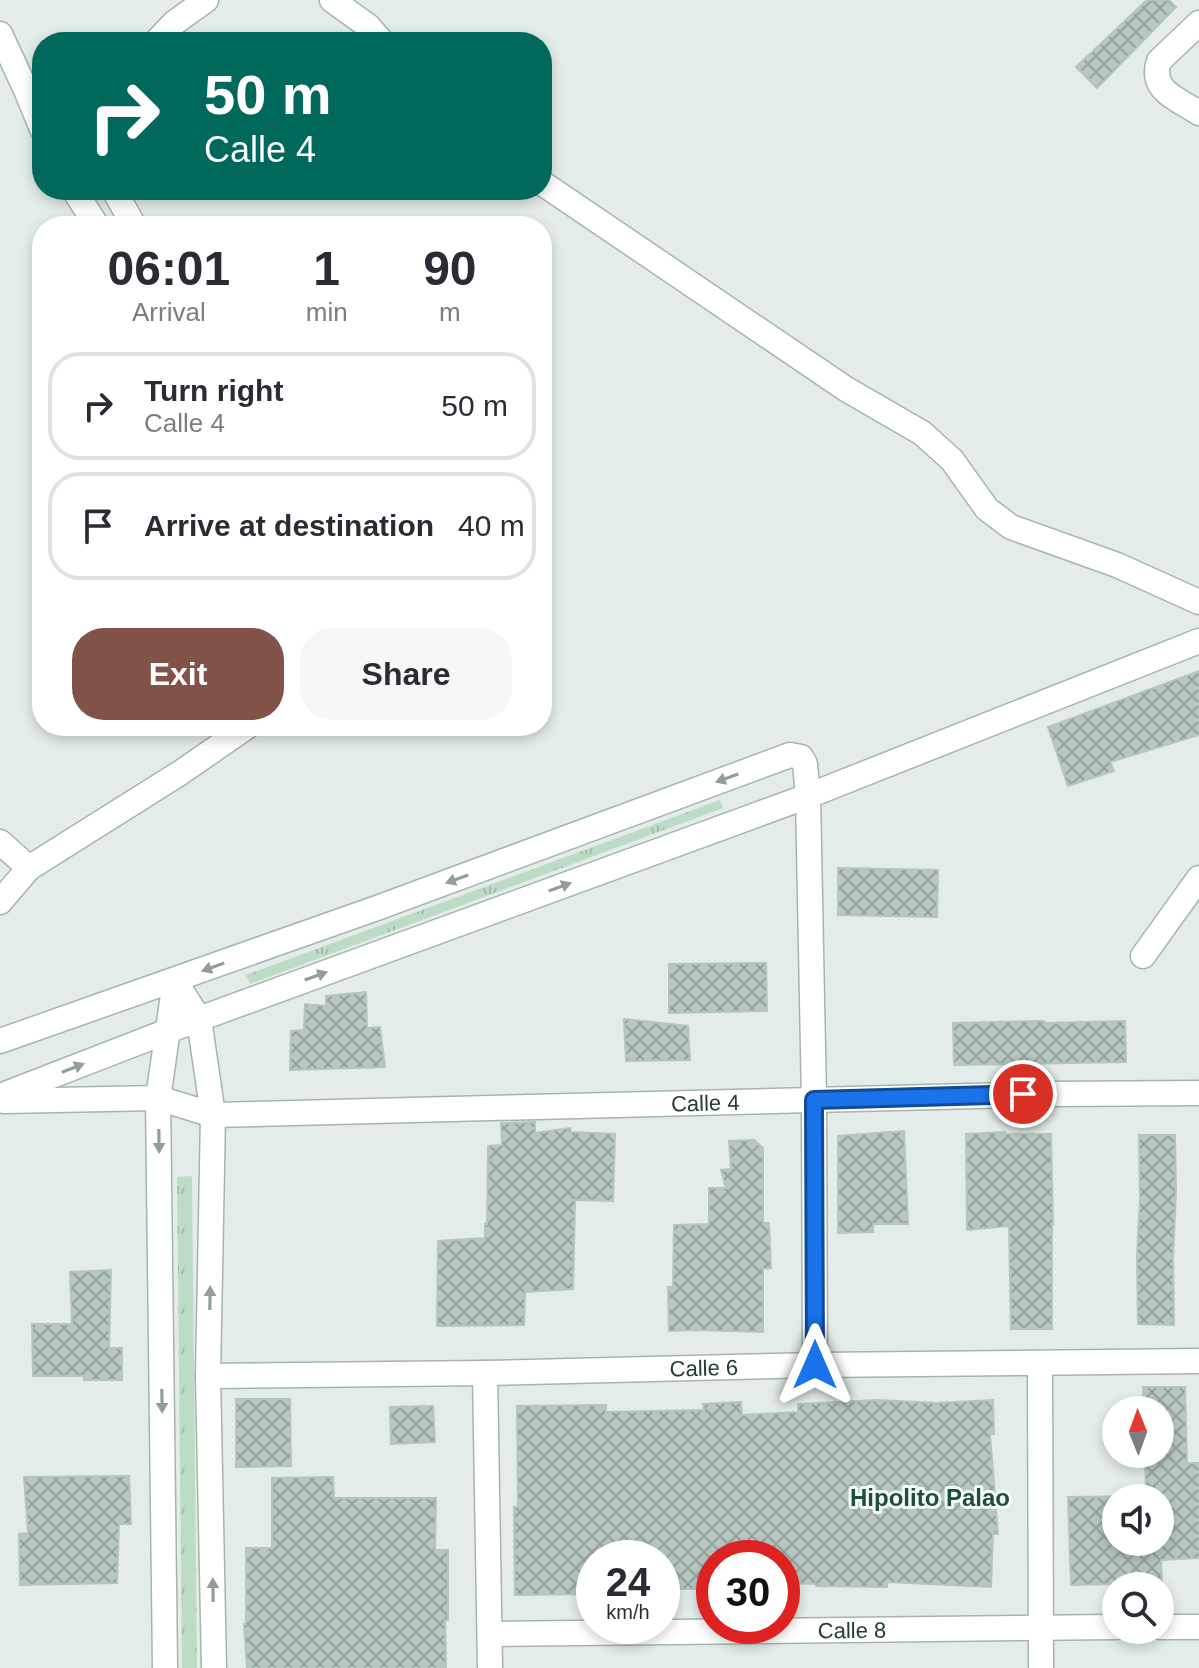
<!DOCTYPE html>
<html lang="en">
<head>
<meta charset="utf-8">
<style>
	:root { --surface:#fff; --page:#f7f7f7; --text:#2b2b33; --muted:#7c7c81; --line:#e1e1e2; --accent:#815348 }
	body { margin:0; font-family:Helvetica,sans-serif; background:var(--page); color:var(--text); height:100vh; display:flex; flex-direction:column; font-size:30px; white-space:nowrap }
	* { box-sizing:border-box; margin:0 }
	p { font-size:26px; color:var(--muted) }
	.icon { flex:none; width:44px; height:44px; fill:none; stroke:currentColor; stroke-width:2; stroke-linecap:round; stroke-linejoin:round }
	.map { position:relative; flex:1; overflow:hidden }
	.details { position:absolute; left:32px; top:216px; width:520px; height:520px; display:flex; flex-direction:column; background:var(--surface); border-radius:32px; box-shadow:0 4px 12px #0003 }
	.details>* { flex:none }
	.top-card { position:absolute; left:32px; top:32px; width:520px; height:168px; border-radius:32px; box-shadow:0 4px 12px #0003; background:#00695c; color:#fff; overflow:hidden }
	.needle { width:52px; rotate:359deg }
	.fabs { position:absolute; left:1102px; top:1396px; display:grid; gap:16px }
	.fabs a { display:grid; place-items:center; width:72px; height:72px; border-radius:50%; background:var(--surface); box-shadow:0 4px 12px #0003; font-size:40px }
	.speed { position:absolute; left:576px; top:1540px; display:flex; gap:16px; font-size:40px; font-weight:700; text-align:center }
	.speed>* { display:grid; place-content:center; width:104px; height:104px; border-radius:50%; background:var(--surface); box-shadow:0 4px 12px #0003; line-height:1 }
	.speed small { font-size:20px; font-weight:400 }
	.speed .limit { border:12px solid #d22; background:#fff; color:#111 }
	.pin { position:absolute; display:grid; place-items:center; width:68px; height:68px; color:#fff; margin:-34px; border:4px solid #fff; border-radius:50%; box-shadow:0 2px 8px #0007 }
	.me { position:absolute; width:88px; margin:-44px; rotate:0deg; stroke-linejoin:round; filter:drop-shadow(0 0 6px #0008) }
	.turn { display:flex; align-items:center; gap:28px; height:168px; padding:0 40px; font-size:36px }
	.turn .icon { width:104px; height:104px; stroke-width:2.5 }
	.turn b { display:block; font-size:56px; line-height:68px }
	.eta { display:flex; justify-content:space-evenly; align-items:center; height:136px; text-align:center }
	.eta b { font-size:48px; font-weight:700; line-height:56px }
	.button { display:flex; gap:16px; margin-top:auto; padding:16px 40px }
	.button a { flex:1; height:92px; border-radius:32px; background:var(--accent); color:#fff; font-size:32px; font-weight:700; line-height:92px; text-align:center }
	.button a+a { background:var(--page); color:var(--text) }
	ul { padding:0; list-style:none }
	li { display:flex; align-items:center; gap:24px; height:108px; margin:0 16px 12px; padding:0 24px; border:4px solid var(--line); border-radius:32px }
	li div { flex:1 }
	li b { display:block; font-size:30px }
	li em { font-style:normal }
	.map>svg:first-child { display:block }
</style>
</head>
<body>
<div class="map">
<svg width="1199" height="1668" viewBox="0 0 1199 1668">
	<defs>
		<pattern id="grass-tufts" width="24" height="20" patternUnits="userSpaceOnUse" patternTransform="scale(2)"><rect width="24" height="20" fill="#bddcc5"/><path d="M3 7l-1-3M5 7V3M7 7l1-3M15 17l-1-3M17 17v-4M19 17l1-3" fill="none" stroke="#a2beaa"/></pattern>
		<pattern id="building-cross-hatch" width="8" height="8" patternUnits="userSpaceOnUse" patternTransform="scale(2)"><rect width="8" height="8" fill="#b8c7c1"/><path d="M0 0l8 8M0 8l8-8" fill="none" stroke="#95a39e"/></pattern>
	</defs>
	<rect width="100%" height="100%" fill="#e3ece8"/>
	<path fill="url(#grass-tufts)" d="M720 800 723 808 250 984 246 975Z
		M192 1176 197 1668H182L177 1177Z"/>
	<path fill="url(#building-cross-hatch)" stroke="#b5c5bf" stroke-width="2" fill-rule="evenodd" d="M1147 0H1169L1176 7 1097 88 1076 67Z
		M1199 671V735L1110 762 1114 771 1068 786 1048 727Z
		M838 868 938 870 937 917 838 915Z
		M766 963 767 1011 669 1013V964Z
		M366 992 367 1028 380 1027 385 1067 290 1070 291 1031 304 1030 305 1004 326 1006V996Z
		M624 1019 688 1026 690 1060 626 1061Z
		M1044 1021V1023L1125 1021 1126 1062 954 1065 953 1023Z
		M535 1122V1133L570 1128 571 1132 615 1134 613 1201 575 1200 573 1289 525 1292 524 1325 437 1326 438 1241 485 1238V1224H487L488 1146 502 1145 501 1123Z
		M904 1131 908 1224H873V1232L838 1233V1136Z
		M1005 1132V1134H1051L1053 1224H1052V1329H1011L1009 1226 967 1230 966 1134Z
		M1139 1135H1175L1176 1192 1173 1258 1174 1325 1138 1324 1137 1256 1140 1199Z
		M754 1140 763 1148V1223H769L771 1268 763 1269V1332L696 1330 669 1331 668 1287H673L674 1225 709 1224V1188H726L721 1170 731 1169 729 1141Z
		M111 1270 109 1348H122V1380H84V1376H33L32 1324H72L70 1272Z
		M1143 1387H1185L1187 1463H1199V1558L1161 1560 1162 1583 1071 1585 1068 1497 1146 1496 1145 1454H1160V1410H1144ZM1116 1498H1160V1542H1116Z
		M236 1399H290L291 1466 236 1467Z
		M877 1400 937 1403 993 1400 994 1434H990L998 1534H993L991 1587 887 1582V1587L816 1586V1584L782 1583V1558H714V1589H665V1558H594V1594L515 1595 514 1507H518L517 1406 606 1405V1412L704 1410 703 1404 741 1402 742 1415 798 1412V1404Z
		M433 1406 435 1442 391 1444 390 1407Z
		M129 1476 131 1524H119L117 1583 20 1585 19 1534 28 1533 24 1477Z
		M333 1477 334 1498H436L435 1550H448V1620H445L446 1668H247L244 1624H246V1548H272V1478Z"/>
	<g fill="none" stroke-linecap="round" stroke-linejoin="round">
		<defs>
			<g id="minor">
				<path d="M332 0 368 26 382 42"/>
				<path d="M1199 23 1159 61C1149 91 1178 99 1199 113"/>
				<path d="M0 34 26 90 42 129"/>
				<path d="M156 42 174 23 206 0"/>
				<path d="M542 183 846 389 922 433 952 460 987 509 1011 527 1117 565 1199 602"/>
				<path d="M74 190 97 226"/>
				<path d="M114 190 134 226"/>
				<path d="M0 842 29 868"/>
				<path d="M0 902 29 868 180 773 248 726"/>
				<path d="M1143 956 1199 878"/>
				<path d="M175 981 199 1019 213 1115 208 1376 214 1668"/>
				<path d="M0 1041 377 908 790 755 801 757 805 764 808 796 814 1100 815 1365"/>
				<path d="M0 1096 199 1019 808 796 1199 641"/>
				<path id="s1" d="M4 1101 158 1098 213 1115 1053 1094 1199 1093"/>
				<path d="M1040 1364 1041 1668"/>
				<path d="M485 1373 490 1668"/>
				<path id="s2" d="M208 1376 485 1373 815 1365 1199 1361"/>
				<path d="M1160 1627H1199"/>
				<path id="s3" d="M490 1634 1116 1627"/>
				<path d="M165 1668 158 1098 175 981"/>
			</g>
		</defs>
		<use href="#minor" stroke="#a6b4af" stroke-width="27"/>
		<use href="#minor" stroke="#fff" stroke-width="24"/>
	</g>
	<defs><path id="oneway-solid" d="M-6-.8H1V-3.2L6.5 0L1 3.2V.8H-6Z" transform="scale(2)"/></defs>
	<g fill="#919e9a">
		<use href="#oneway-solid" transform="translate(727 778) rotate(160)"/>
		<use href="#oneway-solid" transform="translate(457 879) rotate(160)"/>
		<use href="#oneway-solid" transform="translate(560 887) rotate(-20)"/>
		<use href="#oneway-solid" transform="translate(213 967) rotate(160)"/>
		<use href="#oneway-solid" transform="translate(316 976) rotate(-20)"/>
		<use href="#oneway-solid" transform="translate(73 1068) rotate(-21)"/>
		<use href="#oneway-solid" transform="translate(159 1141) rotate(89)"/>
		<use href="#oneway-solid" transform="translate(210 1298) rotate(-89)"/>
		<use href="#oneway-solid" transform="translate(162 1401) rotate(89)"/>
		<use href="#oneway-solid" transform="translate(213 1590) rotate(-91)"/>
	</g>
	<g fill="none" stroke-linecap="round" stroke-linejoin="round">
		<defs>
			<path id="route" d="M815 1365 814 1100 1023 1094"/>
		</defs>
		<use href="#route" stroke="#114b97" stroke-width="20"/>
		<use href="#route" stroke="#1a73e8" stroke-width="14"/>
	</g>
	<g text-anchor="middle" stroke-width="6" stroke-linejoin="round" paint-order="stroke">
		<g font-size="22" fill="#233c35" stroke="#f3f9f6">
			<text dy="8" stroke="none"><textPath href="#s1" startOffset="704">Calle 4</textPath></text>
			<text dy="8" stroke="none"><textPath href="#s2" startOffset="496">Calle 6</textPath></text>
			<text dy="8" stroke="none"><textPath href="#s3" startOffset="362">Calle 8</textPath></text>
		</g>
		<g font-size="24" font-weight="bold" fill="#204d42" stroke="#f3f9f6">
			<text x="930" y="1506">Hipolito Palao</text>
		</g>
	</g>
</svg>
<div class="fabs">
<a><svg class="needle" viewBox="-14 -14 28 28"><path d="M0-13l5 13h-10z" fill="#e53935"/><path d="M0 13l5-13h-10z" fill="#7c7c81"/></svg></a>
<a><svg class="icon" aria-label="sound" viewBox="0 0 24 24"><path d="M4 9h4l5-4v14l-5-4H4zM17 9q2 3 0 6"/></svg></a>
<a><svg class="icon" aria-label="search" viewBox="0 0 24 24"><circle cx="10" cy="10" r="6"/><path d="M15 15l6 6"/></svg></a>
</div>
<div class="speed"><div>24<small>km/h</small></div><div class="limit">30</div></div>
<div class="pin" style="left:1023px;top:1094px;background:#d93025"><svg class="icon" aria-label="arrive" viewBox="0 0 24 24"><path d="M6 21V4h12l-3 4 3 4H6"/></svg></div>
<svg class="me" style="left:815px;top:1365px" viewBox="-20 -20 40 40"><path d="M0-17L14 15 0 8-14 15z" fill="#1a73e8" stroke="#fff" stroke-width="4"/></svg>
<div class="top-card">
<div class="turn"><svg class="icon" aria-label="right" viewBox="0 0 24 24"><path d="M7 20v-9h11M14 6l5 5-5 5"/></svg><div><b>50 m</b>Calle 4</div></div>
</div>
<section class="details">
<div class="eta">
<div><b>06:01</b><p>Arrival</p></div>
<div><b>1</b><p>min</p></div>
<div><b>90</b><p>m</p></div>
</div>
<ul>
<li><svg class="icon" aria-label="right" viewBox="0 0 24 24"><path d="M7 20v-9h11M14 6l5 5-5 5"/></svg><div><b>Turn right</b><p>Calle 4</p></div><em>50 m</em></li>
<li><svg class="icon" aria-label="arrive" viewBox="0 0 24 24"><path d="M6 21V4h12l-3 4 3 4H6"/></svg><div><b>Arrive at destination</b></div><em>40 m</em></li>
</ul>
<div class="button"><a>Exit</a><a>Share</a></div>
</section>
</div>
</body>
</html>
